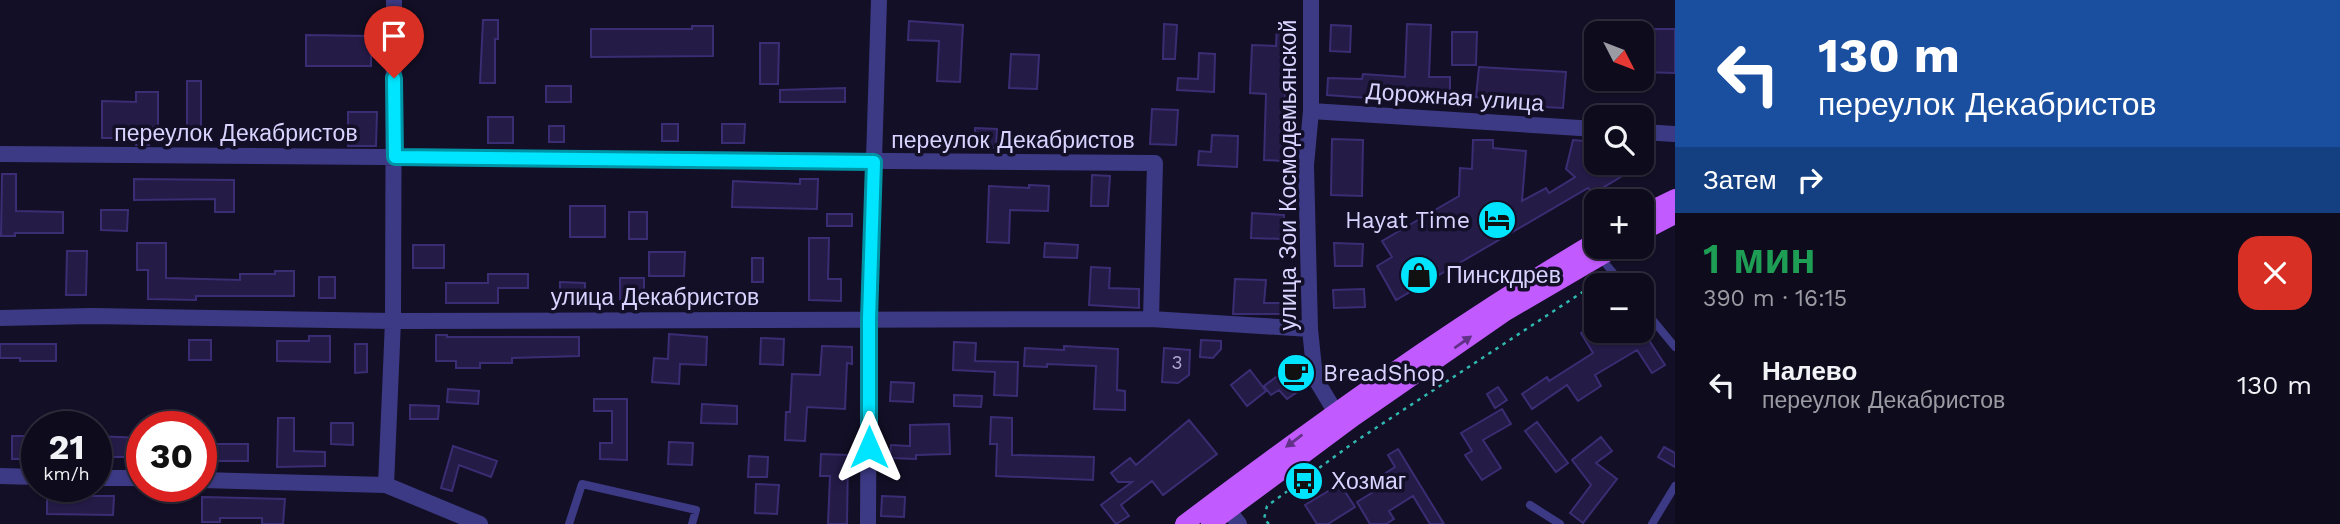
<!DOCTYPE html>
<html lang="ru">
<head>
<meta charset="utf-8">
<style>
	:root { --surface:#0e0b1c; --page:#171425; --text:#f1f3f6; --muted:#9b9ba3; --line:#2e2b3b }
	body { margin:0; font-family:"Work Sans",sans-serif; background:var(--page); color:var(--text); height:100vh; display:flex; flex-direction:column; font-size:26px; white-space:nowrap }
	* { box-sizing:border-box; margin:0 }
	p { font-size:23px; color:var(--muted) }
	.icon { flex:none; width:38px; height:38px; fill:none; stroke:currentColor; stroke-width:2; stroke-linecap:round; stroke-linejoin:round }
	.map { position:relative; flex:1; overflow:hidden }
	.details { display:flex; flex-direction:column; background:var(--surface); width:665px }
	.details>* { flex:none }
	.top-card { background:#1a4fa0; color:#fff; overflow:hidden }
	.needle { width:46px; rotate:132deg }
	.fabs { position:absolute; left:1584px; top:21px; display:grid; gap:14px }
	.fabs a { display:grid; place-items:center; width:70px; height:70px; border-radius:14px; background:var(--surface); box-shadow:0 2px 5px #0004,0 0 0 2px var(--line); font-size:35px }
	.speed { position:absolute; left:21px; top:411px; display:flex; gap:14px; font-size:35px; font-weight:700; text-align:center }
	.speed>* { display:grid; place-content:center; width:91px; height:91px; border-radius:50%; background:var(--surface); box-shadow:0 2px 5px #0004,0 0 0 2px var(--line); line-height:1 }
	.speed small { font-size:18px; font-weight:400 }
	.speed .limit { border:10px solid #d22; background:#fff; color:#111 }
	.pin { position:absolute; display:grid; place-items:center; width:60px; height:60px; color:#fff; margin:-72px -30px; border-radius:50% 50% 50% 0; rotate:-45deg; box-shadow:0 0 7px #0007 }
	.pin .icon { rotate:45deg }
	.me { position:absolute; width:77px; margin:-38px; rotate:0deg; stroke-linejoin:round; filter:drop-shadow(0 0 5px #0008) }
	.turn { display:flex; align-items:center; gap:24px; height:147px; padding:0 28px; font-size:32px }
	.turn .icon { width:91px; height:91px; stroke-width:2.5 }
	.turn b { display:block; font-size:49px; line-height:60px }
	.then { display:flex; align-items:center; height:66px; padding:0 28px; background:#0003; gap:14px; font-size:26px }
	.round { display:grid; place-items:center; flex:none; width:74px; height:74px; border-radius:21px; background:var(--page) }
	.headline { display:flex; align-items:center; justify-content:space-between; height:119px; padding:0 28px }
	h1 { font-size:42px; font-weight:600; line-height:52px; color:#1e9e55 }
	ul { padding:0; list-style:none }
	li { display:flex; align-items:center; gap:21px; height:105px; padding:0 28px }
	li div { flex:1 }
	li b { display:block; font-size:26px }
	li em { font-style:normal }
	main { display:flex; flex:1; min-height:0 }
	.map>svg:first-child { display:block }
</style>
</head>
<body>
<main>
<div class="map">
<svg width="1675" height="524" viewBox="0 0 1675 524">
	<rect width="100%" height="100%" fill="#130f26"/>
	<path fill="#241b47" stroke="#3b2d73" stroke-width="2" d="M483 20H498V39H495V83H480Z
		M909 21 963 25 960 82 937 81 939 41 908 40Z
		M1164 24 1177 25 1175 59H1163Z
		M1407 24 1431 25 1429 77H1450V104L1327 95 1328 78 1362 79 1363 74 1405 77Z
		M1277 25 1296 26 1295 63H1289L1288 95H1285L1282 161 1264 160 1266 94 1250 93 1252 45 1276 46Z
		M1331 25 1351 26 1350 52 1330 51Z
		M692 26H713V56L591 57V29H692Z
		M1642 29H1675V73L1642 72Z
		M1452 32H1477L1476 65H1452Z
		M306 35 371 36V66H306Z
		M760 43H779L778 84H760Z
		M1199 53 1215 54 1214 92 1177 90 1178 78 1198 79Z
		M1011 54 1039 55 1037 89 1009 88Z
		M1479 67 1566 72 1563 108 1523 106V101L1476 97Z
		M187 81H201V129H187Z
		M546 86H571V102H546Z
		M845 88V102H780V90Z
		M136 92H158V127H149V145H136V138H102V101L136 102Z
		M1152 109 1178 110 1176 145 1150 144Z
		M348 112H377L376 146H348Z
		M488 117H513V143H488Z
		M662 124H678V141H662Z
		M722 124H745L744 143H722Z
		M549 126H564V142H549Z
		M975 128 997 129 996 148 975 147Z
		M1212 135 1238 136 1237 167 1198 165 1199 151 1211 152Z
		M1332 139 1363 140 1362 196 1331 195Z
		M1473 140H1493V148L1526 151 1522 201 1546 188 1549 193 1575 177 1566 169 1573 140 1596 142V163H1637L1624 175 1594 193 1588 188 1396 300 1377 266 1392 257 1382 241 1459 196 1460 168 1472 169Z
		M2 174H16V211L63 212V233H15V236H1Z
		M1092 175 1110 176 1108 206H1091Z
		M134 179 234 180V212H215V199L134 200Z
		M800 179H818L817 209 732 207 733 181 800 184Z
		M1029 185 1049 186 1048 211 1010 210 1009 243 987 242 989 186 1029 188Z
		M570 206H605V237H570Z
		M101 210H128L127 231 101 230Z
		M629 212H647V239H629Z
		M1252 213 1284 215 1283 239 1251 238Z
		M827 214H852V226H827Z
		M809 238H829L828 279H841V301L809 300Z
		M137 243H166V278L240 280V274H275V271H294V296H196V300L148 299V270H137Z
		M1045 243 1078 245 1077 258 1044 257Z
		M1334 243 1363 244 1362 266H1335Z
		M413 245H444V268H413Z
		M67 251H87L86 295H66Z
		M649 252H685L684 276H649Z
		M752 258H763V282H752Z
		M1091 267 1110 268 1109 288 1139 289V308L1089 305Z
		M488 274H528V288H498V303H446V283H488Z
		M319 277H335V298H319Z
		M620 278H644V301H620Z
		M1235 279 1266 280 1264 303H1287V314H1233Z
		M560 282 585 283V301H560Z
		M1364 289 1365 307 1334 308 1333 290Z
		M1591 327 1602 344 1624 331H1643L1665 365 1652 373 1637 350 1595 375 1601 386 1578 401 1567 385 1532 409 1522 394 1547 377 1549 381 1593 353 1581 333Z
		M669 334 707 337 706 365 680 364 679 384 652 382 654 358 668 359Z
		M436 335H447V337H579V356L512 358V363H480V368H456V361H436Z
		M309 336H330V362L277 361V341H309Z
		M761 338 784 339 783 365 760 364Z
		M189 340H211V360H189Z
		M1201 340 1221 341V349L1213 358 1200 357Z
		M954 342 976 343 975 361 1018 362 1017 396 994 395 995 372 953 370Z
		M0 344H56V361H20V358H0Z
		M355 344H367V372L355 373Z
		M822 346 852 347V364L847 363 845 409 807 407 805 441 785 440 786 412H790L792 374 820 375Z
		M1064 346 1118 349 1117 390 1125 391V410L1094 409 1096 366 1047 364V367L1024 366 1025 348 1064 350Z
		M1164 348 1190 350 1189 375 1178 383 1162 382Z
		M1299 360 1303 388 1287 399 1279 390 1271 395 1264 386Z
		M1250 370 1266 391 1247 406 1231 385Z
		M891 382 914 383 913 402 890 401Z
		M1498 387 1507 400 1495 408 1487 394Z
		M448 389 479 391 478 404 447 402Z
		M954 395 982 396 981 407 954 406Z
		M594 399H627V460L600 459V443H612V411H594Z
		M702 404 737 406V424L701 423Z
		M410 405 439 406 438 419H410Z
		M1502 409 1511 424 1483 440 1501 468 1482 480 1465 455 1472 451 1461 433Z
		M991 417 1012 418V455L1094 457 1093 480 996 476 997 444H990Z
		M278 418H294V451L325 452V466L277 467Z
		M1189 420 1217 454 1163 495 1152 481 1121 505 1129 516 1116 524 1101 505 1132 482H1118L1111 473 1130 458 1136 465Z
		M1537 422 1568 463 1556 472 1525 431Z
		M331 423H353V445L331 444Z
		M949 424 950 454 916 455V459L890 458 891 445 910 446V425Z
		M12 436H30V459H12Z
		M96 436 142 438V457H96Z
		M1601 437 1612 451 1596 463 1617 479 1583 523 1570 513 1591 485 1572 460Z
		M669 442 693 443 692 465 668 464Z
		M203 444H248V461H203Z
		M453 446 497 461 491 477 459 465 452 491 441 488Z
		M1664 447 1675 453V467L1658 457Z
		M1398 449 1444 524H1430L1413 496 1389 511 1394 519 1386 524H1370L1357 502 1381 487 1376 479 1395 467 1388 455Z
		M821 454 848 455 847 524H828L830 476H820Z
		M749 456 768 457 767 477H748Z
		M756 484 779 485 777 514 755 513Z
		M1340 484 1355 507 1328 524H1317L1305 505Z
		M47 496H114L113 515 47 514Z
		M882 496 905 497 904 517 881 516Z
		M202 497 285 499 283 524H262V518H220V522H202Z"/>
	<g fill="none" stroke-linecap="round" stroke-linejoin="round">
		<path stroke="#2fb8b0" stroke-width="2.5" stroke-dasharray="3.5 5" stroke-linecap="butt" d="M1269 524 1264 519 1267 506 1356 441 1604 278"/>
		<path stroke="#3d3a85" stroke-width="8" d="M1601 258 1623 285
			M1642 307 1675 347
			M1530 505 1560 524
			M569 524 582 484 696 510 692 524
			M1652 524 1675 486"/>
		<path stroke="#3d3a85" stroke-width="16" d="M1311 0V111L1306 165 1310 329 1315 378 1342 423
			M1311 111 1596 129
			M1642 132 1675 134
			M0 154 1155 163 1151 319
			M0 318 92 316 393 321 1151 319 1310 329
			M0 476 37 477
			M96 478H142
			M201 480 386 485 480 524
			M386 485 393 321 394 0
			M1221 501 1239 524
			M868 524 869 319 879 0"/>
		<path stroke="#c25bff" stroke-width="18" d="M1642 214 1675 198
			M1642 232 1675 215
			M1184 524C1318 423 1451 327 1596 241
			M1210 524 1354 417 1504 313 1617 247"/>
	</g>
	<defs><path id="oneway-solid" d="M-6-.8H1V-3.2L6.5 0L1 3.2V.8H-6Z" transform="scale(1.75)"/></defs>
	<g fill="#623188">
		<use href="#oneway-solid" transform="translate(1463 342) rotate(-35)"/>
		<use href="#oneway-solid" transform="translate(1294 441) rotate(143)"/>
	</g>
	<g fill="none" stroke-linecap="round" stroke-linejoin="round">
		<defs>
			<path id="route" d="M394 78 395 157 874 162 869 319V447"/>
		</defs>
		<use href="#route" stroke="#0095a6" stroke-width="18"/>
		<use href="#route" stroke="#00e5ff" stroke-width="12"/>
	</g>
	<defs>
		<symbol id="hotel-disc" viewBox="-11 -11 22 22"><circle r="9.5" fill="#00e5ff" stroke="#130f26"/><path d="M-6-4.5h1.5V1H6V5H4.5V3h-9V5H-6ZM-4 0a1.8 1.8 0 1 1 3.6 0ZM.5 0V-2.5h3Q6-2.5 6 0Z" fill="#111"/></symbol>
		<symbol id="shop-disc" viewBox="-11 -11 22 22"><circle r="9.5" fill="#00e5ff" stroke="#130f26"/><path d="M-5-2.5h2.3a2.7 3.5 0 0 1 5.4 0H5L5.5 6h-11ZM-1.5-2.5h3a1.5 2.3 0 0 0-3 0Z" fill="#111"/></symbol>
		<symbol id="cafe-disc" viewBox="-11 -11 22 22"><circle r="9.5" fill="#00e5ff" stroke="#130f26"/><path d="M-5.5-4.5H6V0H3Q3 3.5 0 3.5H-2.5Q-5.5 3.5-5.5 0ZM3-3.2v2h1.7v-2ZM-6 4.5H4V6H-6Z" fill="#111"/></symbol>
		<symbol id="bus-disc" viewBox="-11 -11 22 22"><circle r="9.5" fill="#00e5ff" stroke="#130f26"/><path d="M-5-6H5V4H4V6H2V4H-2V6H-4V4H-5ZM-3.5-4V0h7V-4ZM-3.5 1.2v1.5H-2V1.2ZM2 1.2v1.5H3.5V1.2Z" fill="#111"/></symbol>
	</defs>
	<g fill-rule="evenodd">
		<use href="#hotel-disc" x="1475" y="198" width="44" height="44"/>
		<use href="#shop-disc" x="1397" y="253" width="44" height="44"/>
		<use href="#cafe-disc" x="1274" y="351" width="44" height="44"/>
		<use href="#bus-disc" x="1282" y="459" width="44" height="44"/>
	</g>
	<g text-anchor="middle" stroke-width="7" stroke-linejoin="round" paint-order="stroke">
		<g font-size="19" fill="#aca6d1">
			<text x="1177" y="369">3</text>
		</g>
		<g font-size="23" fill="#d9d4ff" stroke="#130f26">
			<text transform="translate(1455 97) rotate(4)" y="8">Дорожная улица</text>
			<text x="236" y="141">переулок Декабристов</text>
			<text x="1013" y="148">переулок Декабристов</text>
			<text transform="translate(1288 175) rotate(-90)" y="8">улица Зои Космодемьянской</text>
			<text x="655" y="305">улица Декабристов</text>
		</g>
		<g font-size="23" fill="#d9d4ff" stroke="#130f26" text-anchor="start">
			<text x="1470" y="228" text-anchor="end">Hayat Time</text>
			<text x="1446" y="283">Пинскдрев</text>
			<text x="1323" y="381">BreadShop</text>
			<text x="1331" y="489">Хозмаг</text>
		</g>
	</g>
</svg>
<div class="fabs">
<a><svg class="needle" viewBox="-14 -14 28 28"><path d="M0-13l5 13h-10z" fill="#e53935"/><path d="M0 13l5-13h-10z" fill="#9b9ba3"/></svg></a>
<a><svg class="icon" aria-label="search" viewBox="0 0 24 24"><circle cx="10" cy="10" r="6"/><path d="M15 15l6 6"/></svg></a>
<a>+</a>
<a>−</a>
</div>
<div class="speed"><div>21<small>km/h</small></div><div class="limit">30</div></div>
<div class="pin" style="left:394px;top:78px;background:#d93025"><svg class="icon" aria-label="arrive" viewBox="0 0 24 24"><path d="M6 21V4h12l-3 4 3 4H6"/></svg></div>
<svg class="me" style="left:869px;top:447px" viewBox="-20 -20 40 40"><path d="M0-17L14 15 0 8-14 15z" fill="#00e5ff" stroke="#fff" stroke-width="4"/></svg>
</div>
<section class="details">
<div class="top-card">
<div class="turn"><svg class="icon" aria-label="left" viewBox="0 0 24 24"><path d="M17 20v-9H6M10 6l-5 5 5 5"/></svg><div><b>130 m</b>переулок Декабристов</div></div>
<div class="then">Затем<svg class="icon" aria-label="right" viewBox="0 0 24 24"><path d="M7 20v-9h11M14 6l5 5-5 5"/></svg></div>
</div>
<div class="headline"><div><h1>1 мин</h1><p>390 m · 16:15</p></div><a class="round" style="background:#d93025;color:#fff"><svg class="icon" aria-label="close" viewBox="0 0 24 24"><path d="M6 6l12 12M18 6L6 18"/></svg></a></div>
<ul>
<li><svg class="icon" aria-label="left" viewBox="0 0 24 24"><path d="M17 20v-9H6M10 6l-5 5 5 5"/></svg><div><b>Налево</b><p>переулок Декабристов</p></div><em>130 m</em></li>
</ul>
</section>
</main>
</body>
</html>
